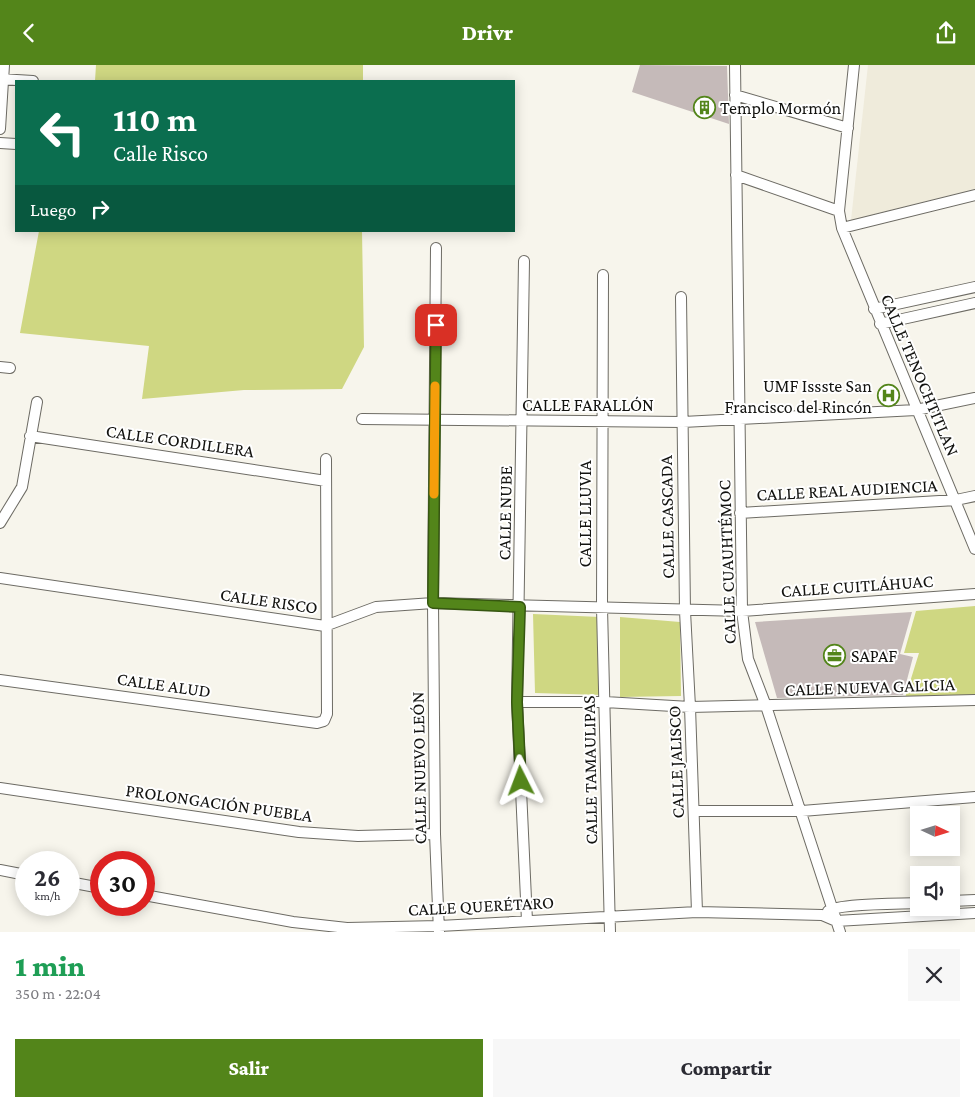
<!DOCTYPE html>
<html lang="es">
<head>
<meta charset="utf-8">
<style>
	:root { --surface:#fff; --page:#f7f7f7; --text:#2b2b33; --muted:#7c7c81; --accent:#53851a }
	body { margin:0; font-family:"Crimson Pro",serif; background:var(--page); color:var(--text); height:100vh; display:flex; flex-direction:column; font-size:19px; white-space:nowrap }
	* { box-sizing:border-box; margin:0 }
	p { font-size:16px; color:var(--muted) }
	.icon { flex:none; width:28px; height:28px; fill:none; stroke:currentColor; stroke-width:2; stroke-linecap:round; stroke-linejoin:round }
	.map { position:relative; height:867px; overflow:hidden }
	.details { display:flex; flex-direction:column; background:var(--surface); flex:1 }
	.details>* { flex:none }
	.guide { position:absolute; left:15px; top:15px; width:500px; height:152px; border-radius:0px; box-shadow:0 2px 12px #0003; background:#0b6e4f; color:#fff; overflow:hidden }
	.needle { width:32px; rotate:94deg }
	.buttons { position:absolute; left:910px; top:741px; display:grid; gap:10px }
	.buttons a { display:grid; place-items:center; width:50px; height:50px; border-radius:0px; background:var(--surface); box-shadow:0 2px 12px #0003; font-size:25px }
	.speed { position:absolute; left:15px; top:786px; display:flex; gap:10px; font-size:25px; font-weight:700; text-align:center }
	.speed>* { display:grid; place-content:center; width:65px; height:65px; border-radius:50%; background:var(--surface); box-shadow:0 2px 12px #0003; line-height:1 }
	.speed small { font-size:12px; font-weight:400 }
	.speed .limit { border:8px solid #d22; background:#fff; color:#111 }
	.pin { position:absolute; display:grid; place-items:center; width:42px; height:42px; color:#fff; margin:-21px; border-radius:10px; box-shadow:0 2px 8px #0006 }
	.me { position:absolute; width:55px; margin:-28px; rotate:357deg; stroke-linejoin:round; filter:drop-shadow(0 0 4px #0008) }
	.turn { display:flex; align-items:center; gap:18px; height:105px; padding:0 15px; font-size:22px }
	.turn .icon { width:65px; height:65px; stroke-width:2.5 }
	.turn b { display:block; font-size:35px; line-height:42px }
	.then { display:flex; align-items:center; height:48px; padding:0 15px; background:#0003; gap:10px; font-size:19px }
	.round { display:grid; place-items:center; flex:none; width:52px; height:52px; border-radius:0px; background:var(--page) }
	.headline { display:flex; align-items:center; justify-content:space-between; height:85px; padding:0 15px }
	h1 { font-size:30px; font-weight:800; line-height:38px; color:#1e9e55 }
	.primary-button { display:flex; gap:10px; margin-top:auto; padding:10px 15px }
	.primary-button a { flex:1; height:58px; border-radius:0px; background:var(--accent); color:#fff; font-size:20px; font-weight:800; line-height:58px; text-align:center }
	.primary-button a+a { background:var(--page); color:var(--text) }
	header { display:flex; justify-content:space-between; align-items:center; height:65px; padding:0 15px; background:var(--accent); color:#fff; font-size:22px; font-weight:800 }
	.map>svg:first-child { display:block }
</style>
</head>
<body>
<header><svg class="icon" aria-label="back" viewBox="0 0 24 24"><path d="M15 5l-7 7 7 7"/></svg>Drivr<svg class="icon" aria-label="share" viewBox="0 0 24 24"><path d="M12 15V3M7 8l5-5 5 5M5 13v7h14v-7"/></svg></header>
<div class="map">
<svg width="975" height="867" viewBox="0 0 975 867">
	<rect width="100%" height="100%" fill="#f7f5ec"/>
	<path fill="#efebdb" d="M868 0H975V124L851 155Z"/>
	<path fill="#cfd782" d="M96 0H363V16H95Z
		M39 166H362L364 282 342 324 244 325 142 334 149 281 20 268Z
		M975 541V631L905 633 919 588H904L916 546Z
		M533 549 600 552 603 630 535 628Z
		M620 552 680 557 681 631 620 632Z"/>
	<path fill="#c5bab9" d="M640 0 727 1 729 59 632 27Z
		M912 547 900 589 913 592 903 630 777 633 755 557Z"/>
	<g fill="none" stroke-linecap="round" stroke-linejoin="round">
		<defs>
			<path id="minor" d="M735 0 742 546 748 594 766 641 840 867
				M854 0 839 146 842 163 975 484
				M0 14 33 16
				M735 30 848 63
				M0 64 4 0
				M0 78 16 79
				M736 110 839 146
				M842 163 975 130
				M436 183 433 538 435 769 439 867
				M524 196 517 637 527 856
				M603 210 602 543 610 867
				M681 232 685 546 690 642 697 847
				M874 244 975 222
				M880 259 975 238
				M0 302 10 303
				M362 354 683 357 916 345 975 333
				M30 371 326 416
				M740 448 956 435 975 431
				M0 458 22 422 37 337
				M0 513 325 561 376 542 433 538 742 546 975 529
				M0 615 317 658 324 656 327 649 326 394
				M517 637H605L690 642 975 635
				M0 723 299 767 358 771 435 769
				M694 746H802L975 732
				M0 805 26 810
				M69 817 101 823
				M144 830 293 857 347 863 439 861 697 847 822 850 836 856 975 848
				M951 836 975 835
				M828 846C839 838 902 839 919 838"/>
		</defs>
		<use href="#minor" stroke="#6d6b64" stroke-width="12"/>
		<use href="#minor" stroke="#fff" stroke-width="10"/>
	</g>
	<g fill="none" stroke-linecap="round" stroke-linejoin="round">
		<defs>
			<path id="route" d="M436 260 433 538 520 542 517 637 521 716"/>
		</defs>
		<use href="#route" stroke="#365611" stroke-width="12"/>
		<use href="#route" stroke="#53851a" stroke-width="9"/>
		<path stroke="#f59e0b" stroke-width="9" d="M434 429 435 321"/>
	</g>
	<defs>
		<symbol id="building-ring" viewBox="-11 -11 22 22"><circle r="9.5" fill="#fff" stroke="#53851a" stroke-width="1.5"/><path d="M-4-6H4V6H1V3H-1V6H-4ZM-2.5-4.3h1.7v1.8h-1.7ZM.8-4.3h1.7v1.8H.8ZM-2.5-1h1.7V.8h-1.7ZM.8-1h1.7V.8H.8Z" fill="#53851a"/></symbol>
		<symbol id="hospital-ring" viewBox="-11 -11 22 22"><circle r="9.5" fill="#fff" stroke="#53851a" stroke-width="1.5"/><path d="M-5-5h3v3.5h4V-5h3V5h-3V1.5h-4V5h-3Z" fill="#53851a"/></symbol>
		<symbol id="office-ring" viewBox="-11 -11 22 22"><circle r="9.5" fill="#fff" stroke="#53851a" stroke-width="1.5"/><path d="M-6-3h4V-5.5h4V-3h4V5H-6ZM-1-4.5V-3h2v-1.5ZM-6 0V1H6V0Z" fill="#53851a"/></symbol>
	</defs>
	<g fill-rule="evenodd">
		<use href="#building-ring" x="692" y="30" width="25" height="25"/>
		<use href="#hospital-ring" x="876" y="318" width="25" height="25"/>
		<use href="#office-ring" x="822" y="578" width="25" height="25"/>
	</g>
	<g text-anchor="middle" stroke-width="4" stroke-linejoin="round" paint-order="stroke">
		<g font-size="18" fill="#12120f" stroke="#fff" text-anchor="start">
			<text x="720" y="49">Templo Mormón</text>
			<text x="872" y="327" text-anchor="end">UMF Issste San<tspan x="872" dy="21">Francisco del Rincón</tspan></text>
			<text x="851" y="597">SAPAF</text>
		</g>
		<g font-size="18" fill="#12120f" stroke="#fff">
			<text transform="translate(920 310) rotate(67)" y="6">CALLE TENOCHTITLAN</text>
			<text x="588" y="346">CALLE FARALLÓN</text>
			<text transform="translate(180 376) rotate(8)" y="6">CALLE CORDILLERA</text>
			<text transform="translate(847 425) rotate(-3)" y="6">CALLE REAL AUDIENCIA</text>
			<text transform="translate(505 448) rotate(-89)" y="6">CALLE NUBE</text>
			<text transform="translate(585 449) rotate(-90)" y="6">CALLE LLUVIA</text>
			<text transform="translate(667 452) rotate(-91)" y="6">CALLE CASCADA</text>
			<text transform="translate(727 497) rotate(-92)" y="6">CALLE CUAUHTÉMOC</text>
			<text transform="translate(857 521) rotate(-4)" y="6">CALLE CUITLÁHUAC</text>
			<text transform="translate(269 536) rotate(8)" y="6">CALLE RISCO</text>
			<text transform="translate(164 620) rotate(8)" y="6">CALLE ALUD</text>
			<text transform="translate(870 622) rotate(-2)" y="6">CALLE NUEVA GALICIA</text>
			<text transform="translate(676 697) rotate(-92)" y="6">CALLE JALISCO</text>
			<text transform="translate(419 703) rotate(-91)" y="6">CALLE NUEVO LEÓN</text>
			<text transform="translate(590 705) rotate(-91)" y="6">CALLE TAMAULIPAS</text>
			<text transform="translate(219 738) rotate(8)" y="6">PROLONGACIÓN PUEBLA</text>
			<text transform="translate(481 841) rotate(-3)" y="6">CALLE QUERÉTARO</text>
		</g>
	</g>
</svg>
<div class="buttons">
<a><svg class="needle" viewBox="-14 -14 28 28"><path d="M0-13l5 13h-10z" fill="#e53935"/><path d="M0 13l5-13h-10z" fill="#7c7c81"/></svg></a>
<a><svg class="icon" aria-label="sound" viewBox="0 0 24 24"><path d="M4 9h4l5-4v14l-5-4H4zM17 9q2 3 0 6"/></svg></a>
</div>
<div class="speed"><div>26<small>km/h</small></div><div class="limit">30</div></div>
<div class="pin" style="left:436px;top:260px;background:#d93025"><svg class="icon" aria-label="arrive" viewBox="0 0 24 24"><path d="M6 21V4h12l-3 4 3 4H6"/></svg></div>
<svg class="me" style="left:521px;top:716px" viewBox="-20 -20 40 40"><path d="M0-17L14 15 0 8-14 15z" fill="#53851a" stroke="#fff" stroke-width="4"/></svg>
<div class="guide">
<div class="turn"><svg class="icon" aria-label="left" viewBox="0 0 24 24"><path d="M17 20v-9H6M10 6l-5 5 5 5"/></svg><div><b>110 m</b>Calle Risco</div></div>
<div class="then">Luego<svg class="icon" aria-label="right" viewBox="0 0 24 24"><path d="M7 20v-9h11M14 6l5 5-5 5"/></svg></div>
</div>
</div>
<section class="details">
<div class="headline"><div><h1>1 min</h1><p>350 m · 22:04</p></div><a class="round"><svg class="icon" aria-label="close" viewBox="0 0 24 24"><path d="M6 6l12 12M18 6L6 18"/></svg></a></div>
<div class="primary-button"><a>Salir</a><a>Compartir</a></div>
</section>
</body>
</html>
